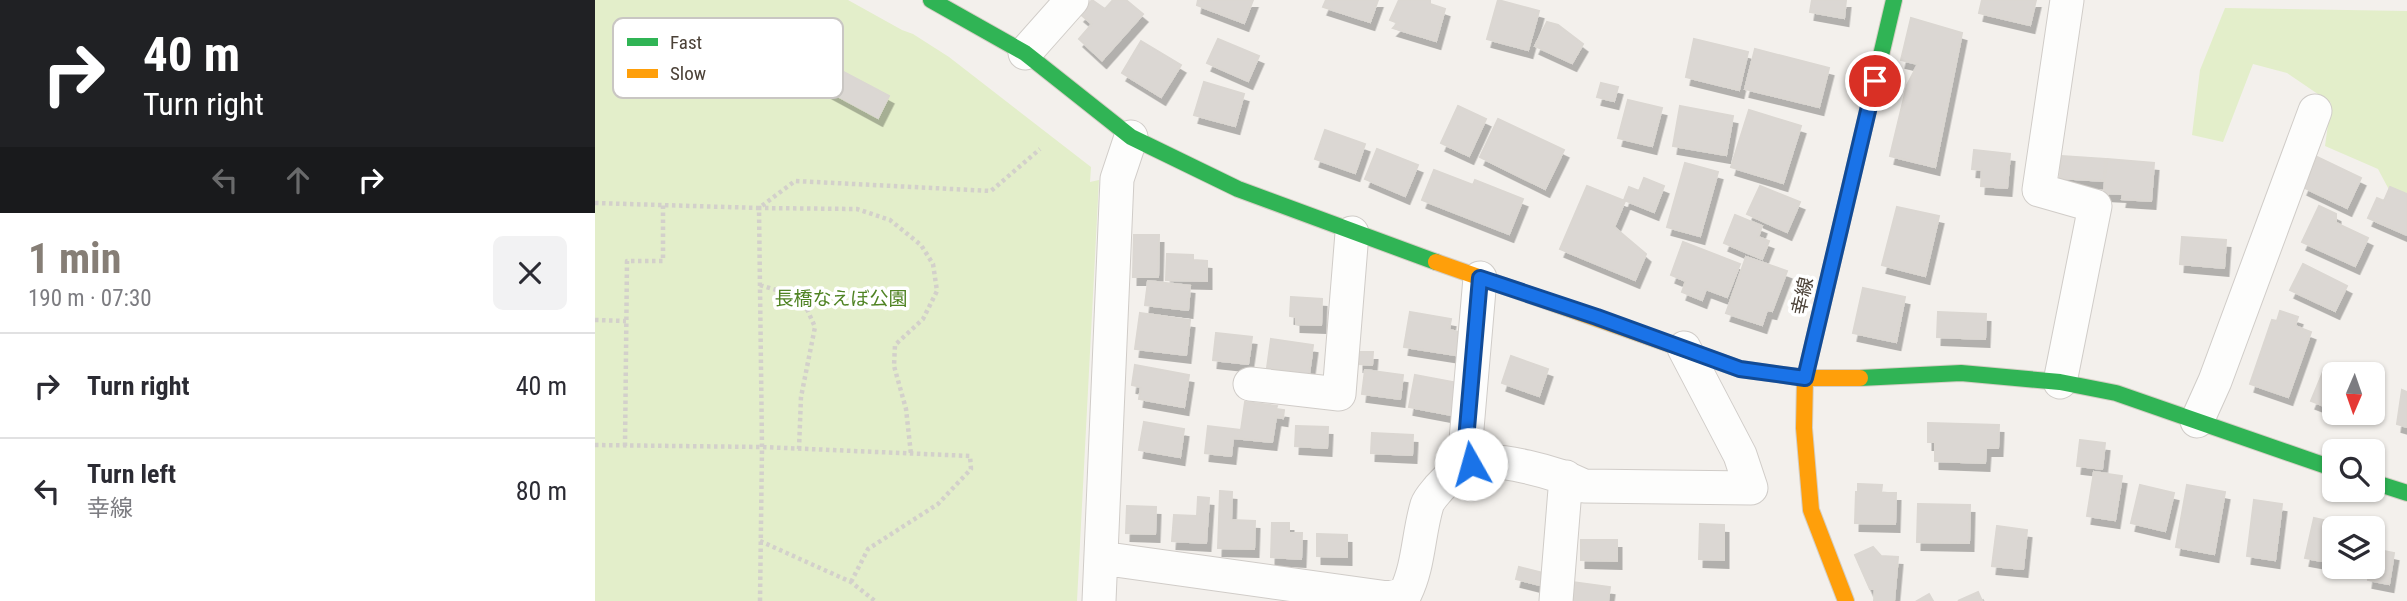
<!DOCTYPE html>
<html lang="en">
<head>
<meta charset="utf-8">
<style>
	:root { --surface:#fff; --page:#f2f2f3; --text:#2b2b33; --muted:#7c7c81; --line:#e1e1e2; --accent:#867e76 }
	body { margin:0; font-family:"Roboto Condensed","Noto Sans JP",sans-serif; background:var(--page); color:var(--text); height:100vh; display:flex; flex-direction:column; font-size:26px; white-space:nowrap }
	* { box-sizing:border-box; margin:0 }
	p { font-size:23px; color:var(--muted) }
	.icon { flex:none; width:38px; height:38px; fill:none; stroke:currentColor; stroke-width:2; stroke-linecap:round; stroke-linejoin:round }
	.map { position:relative; flex:1; overflow:hidden }
	.side { display:flex; flex-direction:column; background:var(--surface); width:595px }
	.side>* { flex:none }
	.guide { background:#202124; color:#fff; overflow:hidden }
	.needle { width:46px; rotate:182deg }
	.controls { position:absolute; left:1727px; top:362px; display:grid; gap:14px }
	.controls a { display:grid; place-items:center; width:63px; height:63px; border-radius:10px; background:var(--surface); box-shadow:0 2px 5px #0004; font-size:35px }
	.pin { position:absolute; display:grid; place-items:center; width:60px; height:60px; color:#fff; margin:-30px; border:4px solid #fff; border-radius:50%; box-shadow:0 2px 7px #0007 }
	.me { position:absolute; width:77px; margin:-38px; rotate:353deg; stroke-linejoin:round; filter:drop-shadow(0 0 5px #0008) }
	.turn { display:flex; align-items:center; gap:24px; height:147px; padding:0 28px; font-size:32px }
	.turn .icon { width:91px; height:91px; stroke-width:2.5 }
	.turn b { display:block; font-size:49px; line-height:60px }
	.lanes { display:flex; align-items:center; height:66px; padding:0 28px; background:#0003; justify-content:center; gap:35px; direction:ltr }
	.lanes .off { opacity:.35 }
	.round { display:grid; place-items:center; flex:none; width:74px; height:74px; border-radius:10px; background:var(--page) }
	.summary { display:flex; align-items:center; justify-content:space-between; height:119px; padding:0 28px }
	h1 { font-size:42px; font-weight:700; line-height:52px; color:var(--accent) }
	ul { padding:0; list-style:none }
	li { display:flex; align-items:center; gap:21px; height:105px; padding:0 28px; border-top:2px solid var(--line) }
	li div { flex:1 }
	li b { display:block; font-size:26px }
	li em { font-style:normal }
	main { display:flex; flex:1; min-height:0 }
	.map>svg:first-child { display:block }
</style>
</head>
<body>
<main>
<section class="side">
<div class="guide">
<div class="turn"><svg class="icon" aria-label="right" viewBox="0 0 24 24"><path d="M7 20v-9h11M14 6l5 5-5 5"/></svg><div><b>40 m</b>Turn right</div></div>
<div class="lanes"><svg class="icon off" aria-label="left" viewBox="0 0 24 24"><path d="M17 20v-9H6M10 6l-5 5 5 5"/></svg><svg class="icon off" aria-label="ahead" viewBox="0 0 24 24"><path d="M12 20V5M6 11l6-6 6 6"/></svg><svg class="icon" aria-label="right" viewBox="0 0 24 24"><path d="M7 20v-9h11M14 6l5 5-5 5"/></svg></div>
</div>
<div class="summary"><div><h1>1 min</h1><p>190 m · 07:30</p></div><a class="round"><svg class="icon" aria-label="close" viewBox="0 0 24 24"><path d="M6 6l12 12M18 6L6 18"/></svg></a></div>
<ul>
<li><svg class="icon" aria-label="right" viewBox="0 0 24 24"><path d="M7 20v-9h11M14 6l5 5-5 5"/></svg><div><b>Turn right</b></div><em>40 m</em></li>
<li><svg class="icon" aria-label="left" viewBox="0 0 24 24"><path d="M17 20v-9H6M10 6l-5 5 5 5"/></svg><div><b>Turn left</b><p>幸線</p></div><em>80 m</em></li>
</ul>
</section>
<div class="map">
<svg width="1812" height="601" viewBox="0 0 1812 601">
	<defs>
		<filter id="shadow"><feDropShadow dx="4.5" dy="8" stdDeviation="0" flood-color="#0004"/></filter>
	</defs>
	<rect width="100%" height="100%" fill="#f3f0ec"/>
	<path fill="#e3eeca" d="M0 0H253L307 30 318 34 354 57 496 167 495 182 504 180 482 601H0Z
		M1630 8 1812 11V218H1809L1783 169 1730 146 1736 103 1692 73 1658 64 1628 142 1597 135 1605 70Z"/>
	<path fill="#dbd7d3" stroke="#dbd7d2" stroke-width="2" filter="url(#shadow)" d="M497 0 510 9 518 0H531L548 14 507 60 484 39 497 24 485 14Z
		M603 0H658L649 23 602 5Z
		M731 0H783L775 22 728 7Z
		M804 0H835V4L850 9 841 41 798 28 803 23 795 20Z
		M903 0 944 11 933 50 892 39Z
		M1217 0H1251L1249 18 1215 12Z
		M1387 0H1441L1435 25 1384 13Z
		M1316 18 1367 33 1340 167 1295 156 1312 85 1323 64 1306 60Z
		M952 22 963 25 988 44 977 63 940 46Z
		M623 39 664 56 653 81 612 63Z
		M1099 39 1153 52 1144 90 1091 77Z
		M546 41 586 65 566 97 527 73Z
		M1160 49 1234 68 1224 107 1150 89Z
		M239 67 294 96 283 118 228 88Z
		M609 82 649 94 640 126 599 115Z
		M1006 83 1023 87 1019 101 1002 97Z
		M1033 100 1067 108 1057 146 1023 138Z
		M863 106 891 119 874 156 846 143Z
		M1085 106 1138 116 1131 155 1078 146Z
		M1154 110 1206 126 1188 183 1136 167Z
		M903 119 969 150 950 189 885 157Z
		M730 130 770 144 760 173 720 159Z
		M782 149 823 165 810 196 770 179Z
		M1379 150 1415 154 1412 188 1386 186 1387 170 1377 169Z
		M1466 156 1510 159 1509 181 1465 178Z
		M1722 157 1766 178 1752 208 1708 187Z
		M1512 159 1559 163 1556 201 1527 199 1528 194 1509 193Z
		M1090 163 1123 172 1105 236 1072 227Z
		M839 170 878 185 880 180 928 199 914 234 827 200Z
		M1049 178 1069 186 1059 212 1029 200 1034 187 1044 191Z
		M992 186 1030 201 1019 227 1051 254 1040 280 965 249Z
		M1165 186 1205 202 1192 232 1152 214Z
		M1795 187 1812 194V235L1773 218 1782 198 1789 201Z
		M1724 206 1741 214V223L1773 238 1760 266 1707 242Z
		M1302 207 1344 216 1330 276 1287 265Z
		M1140 215 1167 226 1163 237 1174 241 1167 259 1129 243Z
		M539 235H564L563 277H538Z
		M1587 237 1631 240 1629 268 1585 264Z
		M1088 242 1145 264 1132 297 1111 289 1107 300 1087 292 1091 281 1076 275Z
		M572 254 598 255V260L612 261V281L571 280Z
		M1151 257 1192 271 1177 311 1172 310 1167 325 1131 313Z
		M1708 264 1752 286 1740 311 1695 290Z
		M553 281 595 286 593 310 550 305Z
		M1268 288 1310 297 1301 342 1258 333Z
		M696 297 727 299 726 325 701 324V317L695 316Z
		M1685 311 1703 317 1700 326 1716 332 1693 397 1655 384 1677 320 1682 321Z
		M815 312 856 319 854 330 864 332 861 355 809 347Z
		M1343 312 1391 314 1390 339 1342 337Z
		M545 313 595 320 591 355 540 349Z
		M621 333 657 337 653 364 618 360Z
		M676 339 718 345 714 374 672 368Z
		M764 352H778L777 365 764 364Z
		M916 356 953 369 944 396 907 383Z
		M540 365 594 375 589 407 544 399 546 387 537 385Z
		M1730 367 1749 374H1740V410L1716 401Z
		M770 370 808 375 805 399 767 394Z
		M820 375 863 383 857 415 814 407Z
		M1807 390 1812 392V427L1802 424Z
		M650 402 682 406 681 409 689 410 688 418 681 417 677 442 638 438 636 456 610 453 613 426 646 430Z
		M549 422 589 429 585 457 544 450Z
		M1333 423 1404 425 1403 448H1391L1390 463 1340 461V442H1333Z
		M701 426 733 427 732 448 700 446Z
		M777 433 818 435 817 455 776 453Z
		M1485 440 1510 443 1507 469 1482 466Z
		M1499 472 1527 476 1520 520 1492 516Z
		M1263 484 1287 485 1286 493H1301L1300 524 1260 523 1261 492H1263Z
		M1545 485 1579 493 1570 531 1536 523Z
		M1592 485 1630 492 1619 554 1581 547Z
		M625 491 637 492 636 520 660 521 659 549 623 548Z
		M603 497 614 498 611 543 577 541 579 515 602 516Z
		M1659 500 1687 504 1680 560 1652 556Z
		M1323 504 1375 505 1374 543 1322 542Z
		M532 506 561 507 560 534 531 533Z
		M1719 518 1742 523 1733 562 1710 558Z
		M677 523H694V533H707L706 559 676 557Z
		M1105 524 1129 525V560L1104 559Z
		M1402 526 1432 530 1428 569 1397 566Z
		M722 534 752 535V557L722 556Z
		M986 540H1022V561L986 560Z
		M1278 547 1286 556 1303 557 1299 601H1279L1280 589H1275L1260 555Z
		M1779 549 1799 553 1794 584 1773 580 1775 567H1778Z
		M924 567 948 573 945 585 921 579Z
		M977 582 1015 587 1013 601H975Z
		M1383 592 1387 601H1363Z
		M1334 594 1338 601H1322Z"/>
	<g fill="none" stroke-linecap="round" stroke-linejoin="round">
		<defs>
			<path id="street" d="M430 53 477 0
				M1465 382 1500 206 1444 190 1472 0
				M655 384 744 394 757 233
				M1602 421 1620 381 1720 111
				M876 464 871 440 885 278
				M506 558 793 598 810 594C824 566 823 535 832 505 834 499 840 493 844 488 852 479 863 470 874 465 899 454 965 474 989 486L1156 488 1145 455 1089 348
				M504 601 522 179 536 137
				M961 601 971 477"/>
			<path id="fast" d="M336 0 430 53 536 137 643 189 841 262
				M1232 285 1299 0
				M1265 378 1366 373 1465 382 1521 393 1740 469
				M1778 482 1812 493"/>
			<path id="slow" d="M841 262 1145 369 1210 378H1265
				M1232 285 1210 378 1209 428 1216 510 1251 601"/>
		</defs>
		<use href="#street" stroke="#d0ccc8" stroke-width="35"/>
		<use href="#fast" stroke="#d4cec4" stroke-width="18"/>
		<use href="#slow" stroke="#d4cec4" stroke-width="18"/>
		<path stroke="#d3d0cb" stroke-width="4.5" stroke-dasharray="3.5 3.5" stroke-linecap="butt" d="M0 203 164 208 200 181 396 191 445 149
			M165 285 207 298 220 327 206 397 204 449
			M0 320 31 321
			M0 445 167 447 375 456 376 469 343 504 273 549 256 582
			M30 446 32 261H68V205
			M165 541 256 582 280 601
			M165 601 167 447 164 208 262 209 295 220 326 245 338 264 342 291 328 319 300 345 299 366 311 409 316 454"/>
		<use href="#street" stroke="#fdfdfc" stroke-width="33"/>
		<use href="#fast" stroke="#30b455" stroke-width="16"/>
		<use href="#slow" stroke="#ff9f0a" stroke-width="16"/>
	</g>
	<g fill="none" stroke-linecap="round" stroke-linejoin="round">
		<defs>
			<path id="route" d="M876 464 871 440 885 278 1002 317 1145 369 1210 378 1280 81"/>
		</defs>
		<use href="#route" stroke="#114b97" stroke-width="18"/>
		<use href="#route" stroke="#1a73e8" stroke-width="12"/>
	</g>
	<g text-anchor="middle" stroke-width="7" stroke-linejoin="round" paint-order="stroke">
		<g font-size="19" fill="#4b4137" stroke="#fff">
			<text transform="translate(1207 296) rotate(-77)" y="7">幸線</text>
		</g>
		<g font-size="19" fill="#4f8323" stroke="#fff">
			<text x="246" y="305">長橋なえぼ公園</text>
		</g>
	</g>
	<rect x="18" y="18" width="230" height="80" rx="10" fill="#fff" stroke="#c9c6c3" stroke-width="2"/>
	<rect x="32" y="38" width="31" height="8" fill="#30b455"/>
	<rect x="32" y="69" width="31" height="9" fill="#ff9f0a"/>
	<g font-size="19" fill="#4b4137">
		<text x="75" y="49">Fast</text>
		<text x="75" y="80">Slow</text>
	</g>
</svg>
<div class="controls">
<a><svg class="needle" viewBox="-14 -14 28 28"><path d="M0-13l5 13h-10z" fill="#e53935"/><path d="M0 13l5-13h-10z" fill="#7c7c81"/></svg></a>
<a><svg class="icon" aria-label="search" viewBox="0 0 24 24"><circle cx="10" cy="10" r="6"/><path d="M15 15l6 6"/></svg></a>
<a><svg class="icon" aria-label="layers" viewBox="0 0 24 24"><path d="M12 4l9 5-9 5-9-5zM3 14l9 5 9-5"/></svg></a>
</div>
<div class="pin" style="left:1280px;top:81px;background:#d93025"><svg class="icon" aria-label="arrive" viewBox="0 0 24 24"><path d="M6 21V4h12l-3 4 3 4H6"/></svg></div>
<svg class="me" style="left:876px;top:464px" viewBox="-20 -20 40 40"><circle r="19" fill="#fff"/><path d="M0-13L10 11 0 6-10 11z" fill="#1a73e8"/></svg>
</div>
</main>
</body>
</html>
